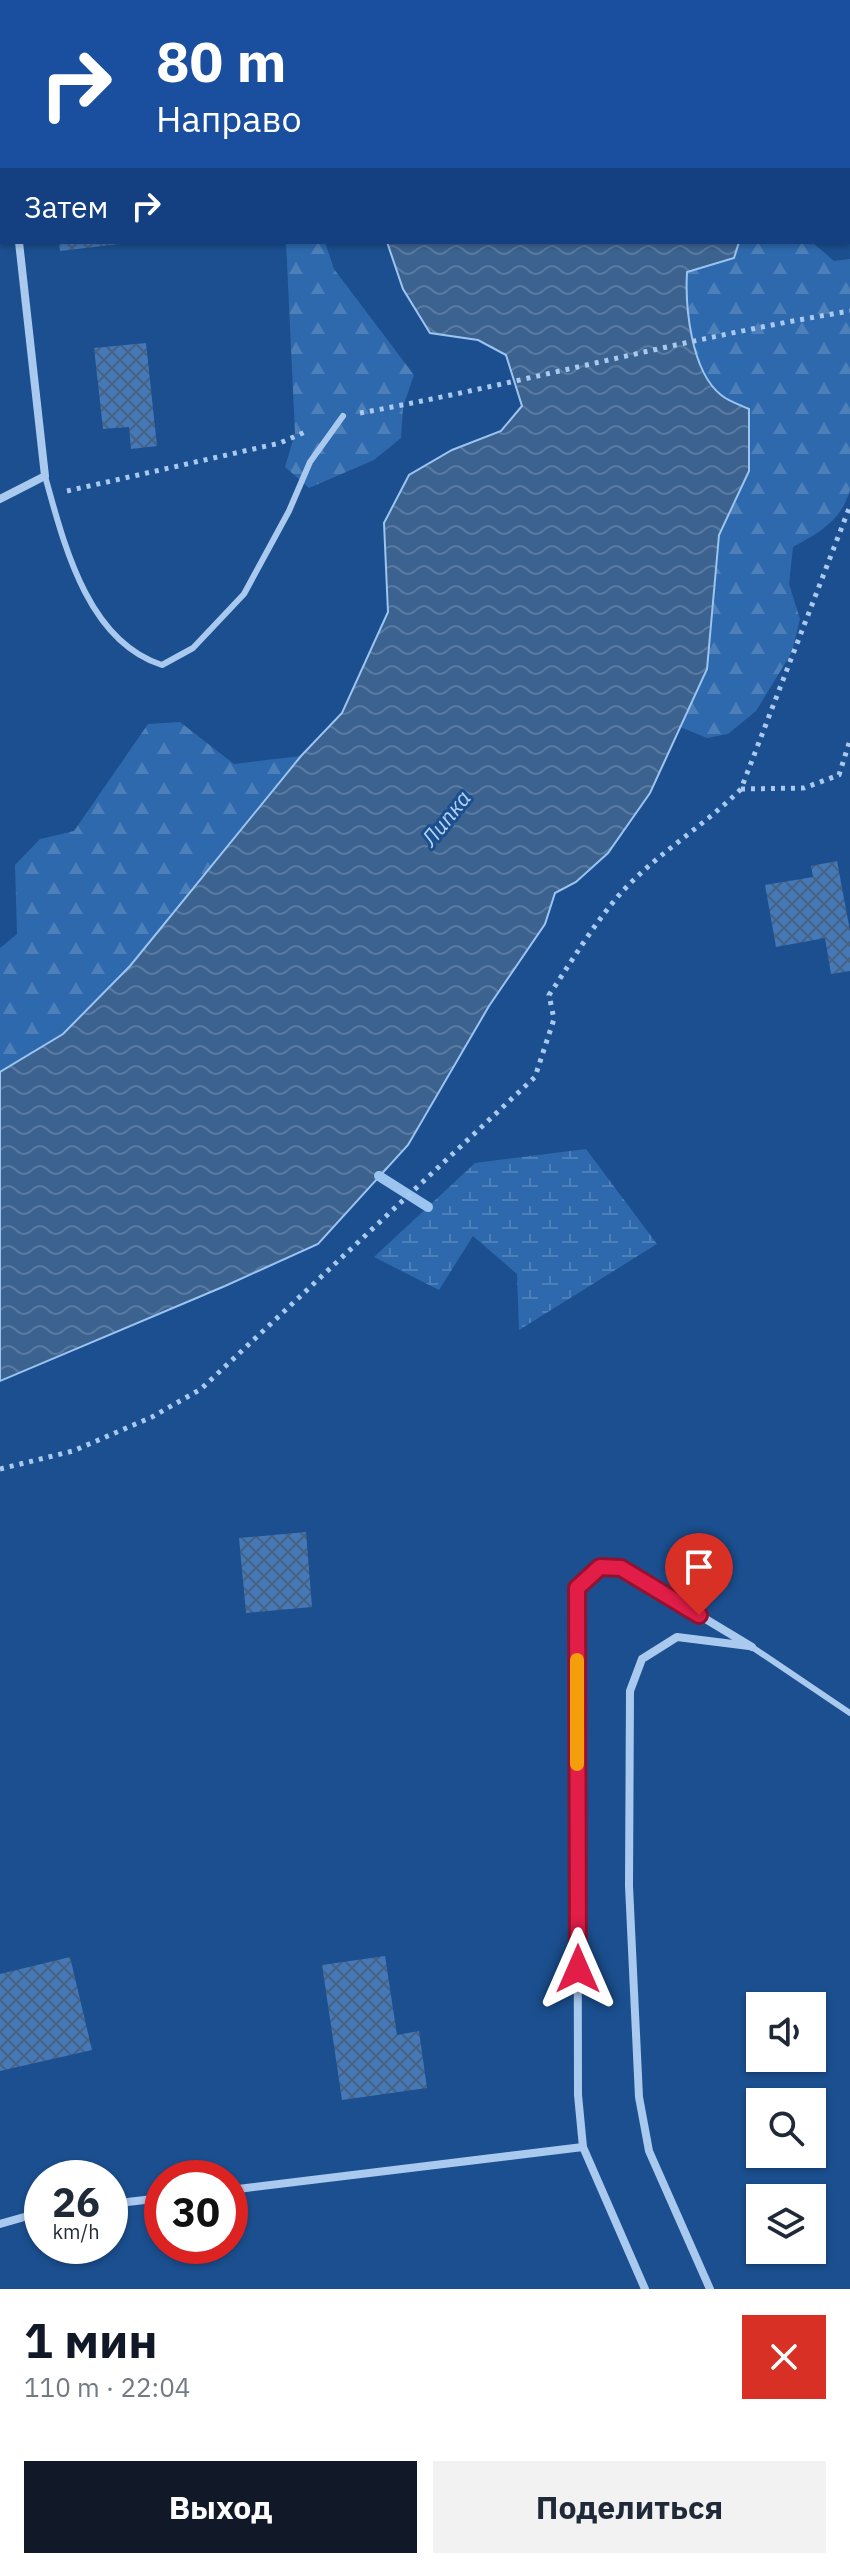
<!DOCTYPE html>
<html lang="ru">
<head>
<meta charset="utf-8">
<style>
	:root { --surface:#fff; --page:#f2f2f3; --text:#1f2937; --muted:#747a83; --accent:#111827 }
	body { margin:0; font-family:"IBM Plex Sans",sans-serif; background:var(--page); color:var(--text); height:100vh; display:flex; flex-direction:column; font-size:30px; white-space:nowrap }
	* { box-sizing:border-box; margin:0 }
	p { font-size:26px; color:var(--muted) }
	.icon { flex:none; width:44px; height:44px; fill:none; stroke:currentColor; stroke-width:2; stroke-linecap:round; stroke-linejoin:round }
	.map { position:relative; height:2289px; overflow:hidden }
	.panel { display:flex; flex-direction:column; background:var(--surface); flex:1 }
	.panel>* { flex:none }
	.top-card { position:absolute; left:0px; top:0px; width:850px; height:244px; box-shadow:0 2px 6px #0004; background:#1a4fa0; color:#fff; overflow:hidden }
	.tools { position:absolute; left:746px; top:1992px; display:grid; gap:16px }
	.tools a { display:grid; place-items:center; width:80px; height:80px; border-radius:0px; background:var(--surface); box-shadow:0 2px 6px #0004; font-size:40px }
	.speed { position:absolute; left:24px; top:2160px; display:flex; gap:16px; font-size:40px; font-weight:700; text-align:center }
	.speed>* { display:grid; place-content:center; width:104px; height:104px; border-radius:50%; background:var(--surface); box-shadow:0 2px 6px #0004; line-height:1 }
	.speed small { font-size:20px; font-weight:400 }
	.speed .limit { border:12px solid #d22; background:#fff; color:#111 }
	.pin { position:absolute; display:grid; place-items:center; width:68px; height:68px; color:#fff; margin:-82px -34px; border-radius:50% 50% 50% 0; rotate:-45deg; box-shadow:0 0 8px #0007 }
	.pin .icon { rotate:45deg }
	.me { position:absolute; width:88px; margin:-44px; rotate:0deg; stroke-linejoin:round; filter:drop-shadow(0 0 6px #0008) }
	.turn { display:flex; align-items:center; gap:28px; height:168px; padding:0 24px; font-size:36px }
	.turn .icon { width:104px; height:104px; stroke-width:2.5 }
	.turn b { display:block; font-size:56px; line-height:68px }
	.then { display:flex; align-items:center; height:76px; padding:0 24px; background:#0003; gap:16px; font-size:30px }
	.round { display:grid; place-items:center; flex:none; width:84px; height:84px; border-radius:0px; background:var(--page) }
	.headline { display:flex; align-items:center; justify-content:space-between; height:136px; padding:0 24px }
	h1 { font-size:48px; font-weight:700; line-height:60px; color:var(--accent) }
	.button { display:flex; gap:16px; margin-top:auto; padding:16px 24px }
	.button a { flex:1; height:92px; border-radius:0px; background:var(--accent); color:#fff; font-size:32px; font-weight:700; line-height:92px; text-align:center }
	.button a+a { background:var(--page); color:var(--text) }
	.map>svg:first-child { display:block }
</style>
</head>
<body>
<div class="map">
<svg width="850" height="2289" viewBox="0 0 850 2289">
	<defs>
		<pattern id="forest-firs" width="22" height="20" patternUnits="userSpaceOnUse" patternTransform="scale(2)"><rect width="22" height="20" fill="#2e69ad"/><path d="M5 1l3.5 6h-7zM16 11l3.5 6h-7z" fill="#4d80b9"/></pattern>
		<pattern id="wetland-marsh" width="20" height="14" patternUnits="userSpaceOnUse" patternTransform="scale(2)"><rect width="20" height="14" fill="#2e69ad"/><path d="M1 5h8M5 5V1M11 12h8M15 12V8" fill="none" stroke="#4d80b9"/></pattern>
		<pattern id="water-waves" width="16" height="10" patternUnits="userSpaceOnUse" patternTransform="scale(2)"><rect width="16" height="10" fill="#3c6290"/><path d="M0 5q4-4 8 0t8 0" fill="none" stroke="#597aa1"/></pattern>
		<pattern id="building-cross-hatch" width="8" height="8" patternUnits="userSpaceOnUse" patternTransform="scale(2)"><rect width="8" height="8" fill="#4478b7"/><path d="M0 0l8 8M0 8l8-8" fill="none" stroke="#486282"/></pattern>
	</defs>
	<rect width="100%" height="100%" fill="#1b4f8f"/>
	<path fill="url(#forest-firs)" d="M286 242H325L334 269 414 375 403 407 401 438 374 460 309 488 285 467 295 433Z
		M739 242H812L834 261 850 259V490C842 520 819 533 793 547L789 584 800 619 792 652 756 711 728 734 707 738 680 727 707 669 719 535 749 471V409C740 405 728 401 721 395 691 370 685 307 687 271L734 258Z
		M180 722 234 764 301 756 130 966 63 1034 0 1072V948L17 934 15 865 40 839 74 831 148 724Z"/>
	<path fill="url(#wetland-marsh)" d="M586 1149 657 1244 519 1330 517 1274 473 1236 439 1290 374 1257 475 1163Z"/>
	<path fill="url(#water-waves)" stroke="#9cc4f0" stroke-width="2" d="M256 0H724L725 2H257Z
		M387 242H739L734 258 687 272C685 307 691 371 721 395 728 401 740 405 749 409V471L719 535 707 669 650 793 608 853 576 882 555 893 545 924 489 1006 408 1145 318 1244 225 1286 0 1381V1072L63 1034 130 966 301 756 342 713 388 612 384 523 409 475 452 450 501 431 522 406 506 355 478 340 430 333 403 289Z"/>
	<g fill="none" stroke-linecap="round" stroke-linejoin="round">
		<path stroke="#9cc4f0" stroke-width="10" d="M379 1176 428 1207"/>
	</g>
	<path fill="url(#building-cross-hatch)" d="M59 242H120V244L60 251Z
		M146 343 157 446 131 449 129 427 103 429 94 348Z
		M837 861 850 931V971L831 974 825 938 776 947 765 885 813 877 811 866Z
		M306 1532 312 1607 246 1613 239 1538Z
		M385 1956 397 2035 419 2031 427 2088 342 2100 322 1965Z
		M70 1957 92 2050 0 2071V1974Z"/>
	<g fill="none" stroke-linecap="round" stroke-linejoin="round">
		<path stroke="#a9c9ee" stroke-width="5" stroke-dasharray="4 6" stroke-linecap="butt" d="M360 413C524 383 685 338 850 311
			M67 491 280 443 305 432
			M741 789 804 788 839 775 850 740
			M0 1469 73 1451 152 1417 201 1389 535 1077 554 1019 549 995C572 961 593 925 620 894 656 854 703 827 741 789L850 506"/>
		<path stroke="#a9c9ee" stroke-width="6" d="M45 476C64 544 87 641 162 665L193 648 244 594 289 511 310 462 343 416
			M752 1647 850 1713"/>
		<path stroke="#a9c9ee" stroke-width="8" d="M0 73 2 91
			M0 499 45 476 19 242
			M230 2190 583 2147
			M110 2204 162 2198
			M0 2224 42 2212
			M645 2289 583 2147 578 2095 577 1588 600 1567 621 1568 752 1647
			M710 2289 649 2151 639 2097 629 1886 630 1691 642 1659 677 1637 749 1646"/>
	</g>
	<g fill="none" stroke-linecap="round" stroke-linejoin="round">
		<defs>
			<path id="route" d="M578 1969 577 1588 600 1567 621 1568 699 1615"/>
		</defs>
		<use href="#route" stroke="#92132f" stroke-width="20"/>
		<use href="#route" stroke="#e11d48" stroke-width="14"/>
		<path stroke="#f59e0b" stroke-width="14" d="M577 1660V1764"/>
	</g>
	<g text-anchor="middle" stroke-width="6" stroke-linejoin="round" paint-order="stroke">
		<g font-size="22" font-style="italic" fill="#b5d3f5" stroke="#1b4f8f">
			<text transform="translate(446 818) rotate(-51)" y="8">Липка</text>
		</g>
	</g>
</svg>
<div class="tools">
<a><svg class="icon" aria-label="sound" viewBox="0 0 24 24"><path d="M4 9h4l5-4v14l-5-4H4zM17 9q2 3 0 6"/></svg></a>
<a><svg class="icon" aria-label="search" viewBox="0 0 24 24"><circle cx="10" cy="10" r="6"/><path d="M15 15l6 6"/></svg></a>
<a><svg class="icon" aria-label="layers" viewBox="0 0 24 24"><path d="M12 4l9 5-9 5-9-5zM3 14l9 5 9-5"/></svg></a>
</div>
<div class="speed"><div>26<small>km/h</small></div><div class="limit">30</div></div>
<div class="pin" style="left:699px;top:1615px;background:#d93025"><svg class="icon" aria-label="arrive" viewBox="0 0 24 24"><path d="M6 21V4h12l-3 4 3 4H6"/></svg></div>
<svg class="me" style="left:578px;top:1969px" viewBox="-20 -20 40 40"><path d="M0-17L14 15 0 8-14 15z" fill="#e11d48" stroke="#fff" stroke-width="4"/></svg>
<div class="top-card">
<div class="turn"><svg class="icon" aria-label="right" viewBox="0 0 24 24"><path d="M7 20v-9h11M14 6l5 5-5 5"/></svg><div><b>80 m</b>Направо</div></div>
<div class="then">Затем<svg class="icon" aria-label="right" viewBox="0 0 24 24"><path d="M7 20v-9h11M14 6l5 5-5 5"/></svg></div>
</div>
</div>
<section class="panel">
<div class="headline"><div><h1>1 мин</h1><p>110 m · 22:04</p></div><a class="round" style="background:#d93025;color:#fff"><svg class="icon" aria-label="close" viewBox="0 0 24 24"><path d="M6 6l12 12M18 6L6 18"/></svg></a></div>
<div class="button"><a>Выход</a><a>Поделиться</a></div>
</section>
</body>
</html>
